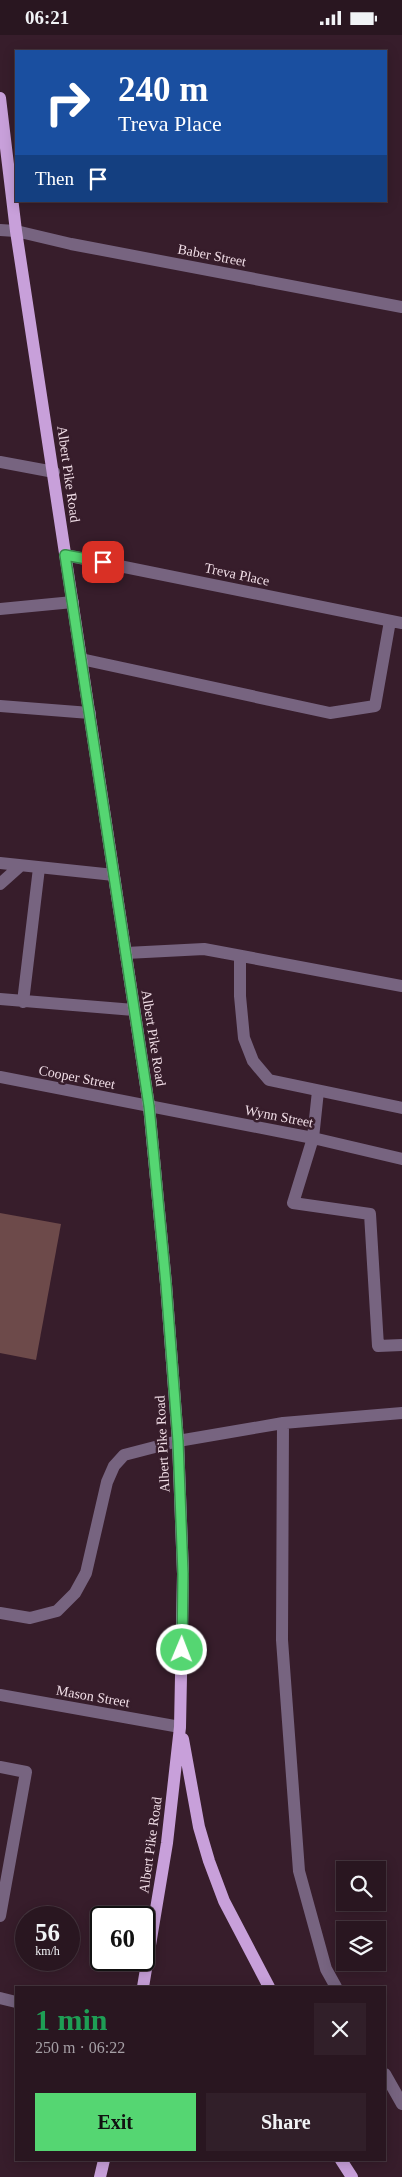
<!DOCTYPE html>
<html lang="en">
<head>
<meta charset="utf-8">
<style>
	:root { --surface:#291620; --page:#311f29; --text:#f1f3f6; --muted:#a59fa5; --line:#45353e; --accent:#55d672 }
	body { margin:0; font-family:"Times New Roman",serif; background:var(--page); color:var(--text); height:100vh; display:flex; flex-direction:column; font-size:19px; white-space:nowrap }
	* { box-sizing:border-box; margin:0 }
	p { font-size:16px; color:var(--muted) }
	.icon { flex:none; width:28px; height:28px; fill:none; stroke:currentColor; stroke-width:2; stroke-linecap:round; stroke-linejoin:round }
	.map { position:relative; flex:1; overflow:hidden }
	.sheet { position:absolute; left:15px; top:1951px; width:371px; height:175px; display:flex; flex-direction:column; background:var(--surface); border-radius:0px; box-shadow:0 2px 12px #0003,0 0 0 1px var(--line) }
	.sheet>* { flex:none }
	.hud { position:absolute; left:15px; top:15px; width:372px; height:152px; border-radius:0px; box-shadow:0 2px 12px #0003,0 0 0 1px var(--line); background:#1a4fa0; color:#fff; overflow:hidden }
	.controls { position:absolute; left:336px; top:1826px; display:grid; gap:10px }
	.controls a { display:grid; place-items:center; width:50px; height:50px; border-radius:0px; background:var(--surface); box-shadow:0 2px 12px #0003,0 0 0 1px var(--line); font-size:25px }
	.speed { position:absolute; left:15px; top:1871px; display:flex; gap:10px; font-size:25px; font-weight:700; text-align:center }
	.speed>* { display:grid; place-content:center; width:65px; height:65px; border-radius:50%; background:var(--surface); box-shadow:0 2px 12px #0003,0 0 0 1px var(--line); line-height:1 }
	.speed small { font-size:12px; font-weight:400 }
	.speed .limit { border:2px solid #111; border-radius:8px; background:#fff; color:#111 }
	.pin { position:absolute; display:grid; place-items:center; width:42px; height:42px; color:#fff; margin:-21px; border-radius:10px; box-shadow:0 2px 8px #0006 }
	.me { position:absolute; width:55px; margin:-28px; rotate:1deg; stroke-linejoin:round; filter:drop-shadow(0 0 4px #0008) }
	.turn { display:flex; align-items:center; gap:18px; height:105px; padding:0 20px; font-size:22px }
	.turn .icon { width:65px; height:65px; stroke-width:2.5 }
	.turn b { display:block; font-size:35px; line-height:42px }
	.then { display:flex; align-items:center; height:48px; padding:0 20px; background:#0003; gap:10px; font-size:19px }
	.round { display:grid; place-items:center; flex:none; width:52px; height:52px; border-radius:0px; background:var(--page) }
	.summary { display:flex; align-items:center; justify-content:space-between; height:85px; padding:0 20px }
	h1 { font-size:30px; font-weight:600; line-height:38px; color:#1e9e55 }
	.action { display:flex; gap:10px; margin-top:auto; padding:10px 20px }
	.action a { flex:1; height:58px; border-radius:0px; background:var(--accent); color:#111; font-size:20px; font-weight:600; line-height:58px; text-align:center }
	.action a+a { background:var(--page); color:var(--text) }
	.status { display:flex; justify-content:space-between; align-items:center; height:35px; padding:0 25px; background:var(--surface); direction:ltr }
	.status svg { height:14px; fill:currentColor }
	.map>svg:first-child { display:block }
</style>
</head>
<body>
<div class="status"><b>06:21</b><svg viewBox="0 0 49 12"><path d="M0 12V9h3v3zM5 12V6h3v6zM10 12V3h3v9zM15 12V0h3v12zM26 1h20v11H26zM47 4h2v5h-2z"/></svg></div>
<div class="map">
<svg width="402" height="2142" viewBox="0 0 402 2142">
	<rect width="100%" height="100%" fill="#371d2b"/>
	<path fill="#6d4a4a" d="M0 1178 61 1189 36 1325 0 1318Z"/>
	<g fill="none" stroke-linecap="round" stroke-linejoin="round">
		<path stroke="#776480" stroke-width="12" d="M0 195 16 196 71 209 402 272
			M0 427 54 437
			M65 520 402 588
			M0 574 73 567
			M81 624 330 678 375 671 390 586
			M0 671 90 678
			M0 828 114 840
			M0 849 19 832
			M126 918 204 914 402 951
			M240 922V961L244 1003 253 1026 269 1045 402 1073
			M0 964 134 975
			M23 967 39 833
			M0 1042 313 1103 402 1124
			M318 1056 313 1103 293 1168 370 1179 378 1311 402 1310
			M283 1388 402 1378
			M0 1578 30 1583 57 1576 75 1558 86 1538 107 1447 114 1431 124 1420 178 1406 283 1388 282 1605 299 1836 326 1934 336 1952
			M0 1660 180 1692
			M0 1732 26 1737 0 1881
			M0 1963 16 1967
			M385 2039 402 2069"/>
		<path stroke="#c8a0da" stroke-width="12" d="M0 63 16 196 149 1071 166 1249 178 1406 183 1539 180 1692 167 1808 143 1952
			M183 1704 199 1792 209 1826 224 1866 269 1952
			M341 2125 352 2142
			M100 2142 104 2125"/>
	</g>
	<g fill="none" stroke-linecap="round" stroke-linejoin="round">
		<defs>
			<path id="route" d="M103 527 65 520 149 1071 166 1249 178 1406 183 1539 182 1615"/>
		</defs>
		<use href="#route" stroke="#378b4a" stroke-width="12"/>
		<use href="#route" stroke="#55d672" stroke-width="9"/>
	</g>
	<g text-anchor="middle" stroke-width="5" stroke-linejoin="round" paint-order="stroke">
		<g font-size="14" fill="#f0dde6" stroke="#371d2b">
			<text transform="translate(212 220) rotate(11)" y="5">Baber Street</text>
			<text transform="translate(69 439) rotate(82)" y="5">Albert Pike Road</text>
			<text transform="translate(237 539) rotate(12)" y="5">Treva Place</text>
			<text transform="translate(154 1003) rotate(81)" y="5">Albert Pike Road</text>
			<text transform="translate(77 1042) rotate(11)" y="5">Cooper Street</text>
			<text transform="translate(279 1081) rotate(11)" y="5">Wynn Street</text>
			<text transform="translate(162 1409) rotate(-93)" y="5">Albert Pike Road</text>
			<text transform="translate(93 1661) rotate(10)" y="5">Mason Street</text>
			<text transform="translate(150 1810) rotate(-82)" y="5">Albert Pike Road</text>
		</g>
	</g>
</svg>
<div class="controls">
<a><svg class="icon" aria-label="search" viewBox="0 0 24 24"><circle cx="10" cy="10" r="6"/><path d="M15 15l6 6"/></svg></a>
<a><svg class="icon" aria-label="layers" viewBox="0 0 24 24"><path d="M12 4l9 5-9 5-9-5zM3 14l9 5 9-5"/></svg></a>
</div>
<div class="speed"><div>56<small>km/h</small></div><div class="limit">60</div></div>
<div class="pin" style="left:103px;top:527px;background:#d93025"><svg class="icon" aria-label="arrive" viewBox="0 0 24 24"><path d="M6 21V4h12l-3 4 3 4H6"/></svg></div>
<svg class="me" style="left:182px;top:1615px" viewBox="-20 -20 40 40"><circle r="17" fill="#55d672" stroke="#fff" stroke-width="3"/><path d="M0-11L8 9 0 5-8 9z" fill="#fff"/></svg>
<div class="hud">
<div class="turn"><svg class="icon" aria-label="right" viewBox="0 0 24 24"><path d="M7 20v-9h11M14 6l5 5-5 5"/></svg><div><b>240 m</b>Treva Place</div></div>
<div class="then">Then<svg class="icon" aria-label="arrive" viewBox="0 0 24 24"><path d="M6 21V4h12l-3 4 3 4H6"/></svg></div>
</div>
<section class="sheet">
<div class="summary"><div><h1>1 min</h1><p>250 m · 06:22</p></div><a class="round"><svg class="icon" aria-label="close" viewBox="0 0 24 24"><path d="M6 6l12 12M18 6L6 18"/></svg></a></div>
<div class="action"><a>Exit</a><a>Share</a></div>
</section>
</div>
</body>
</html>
